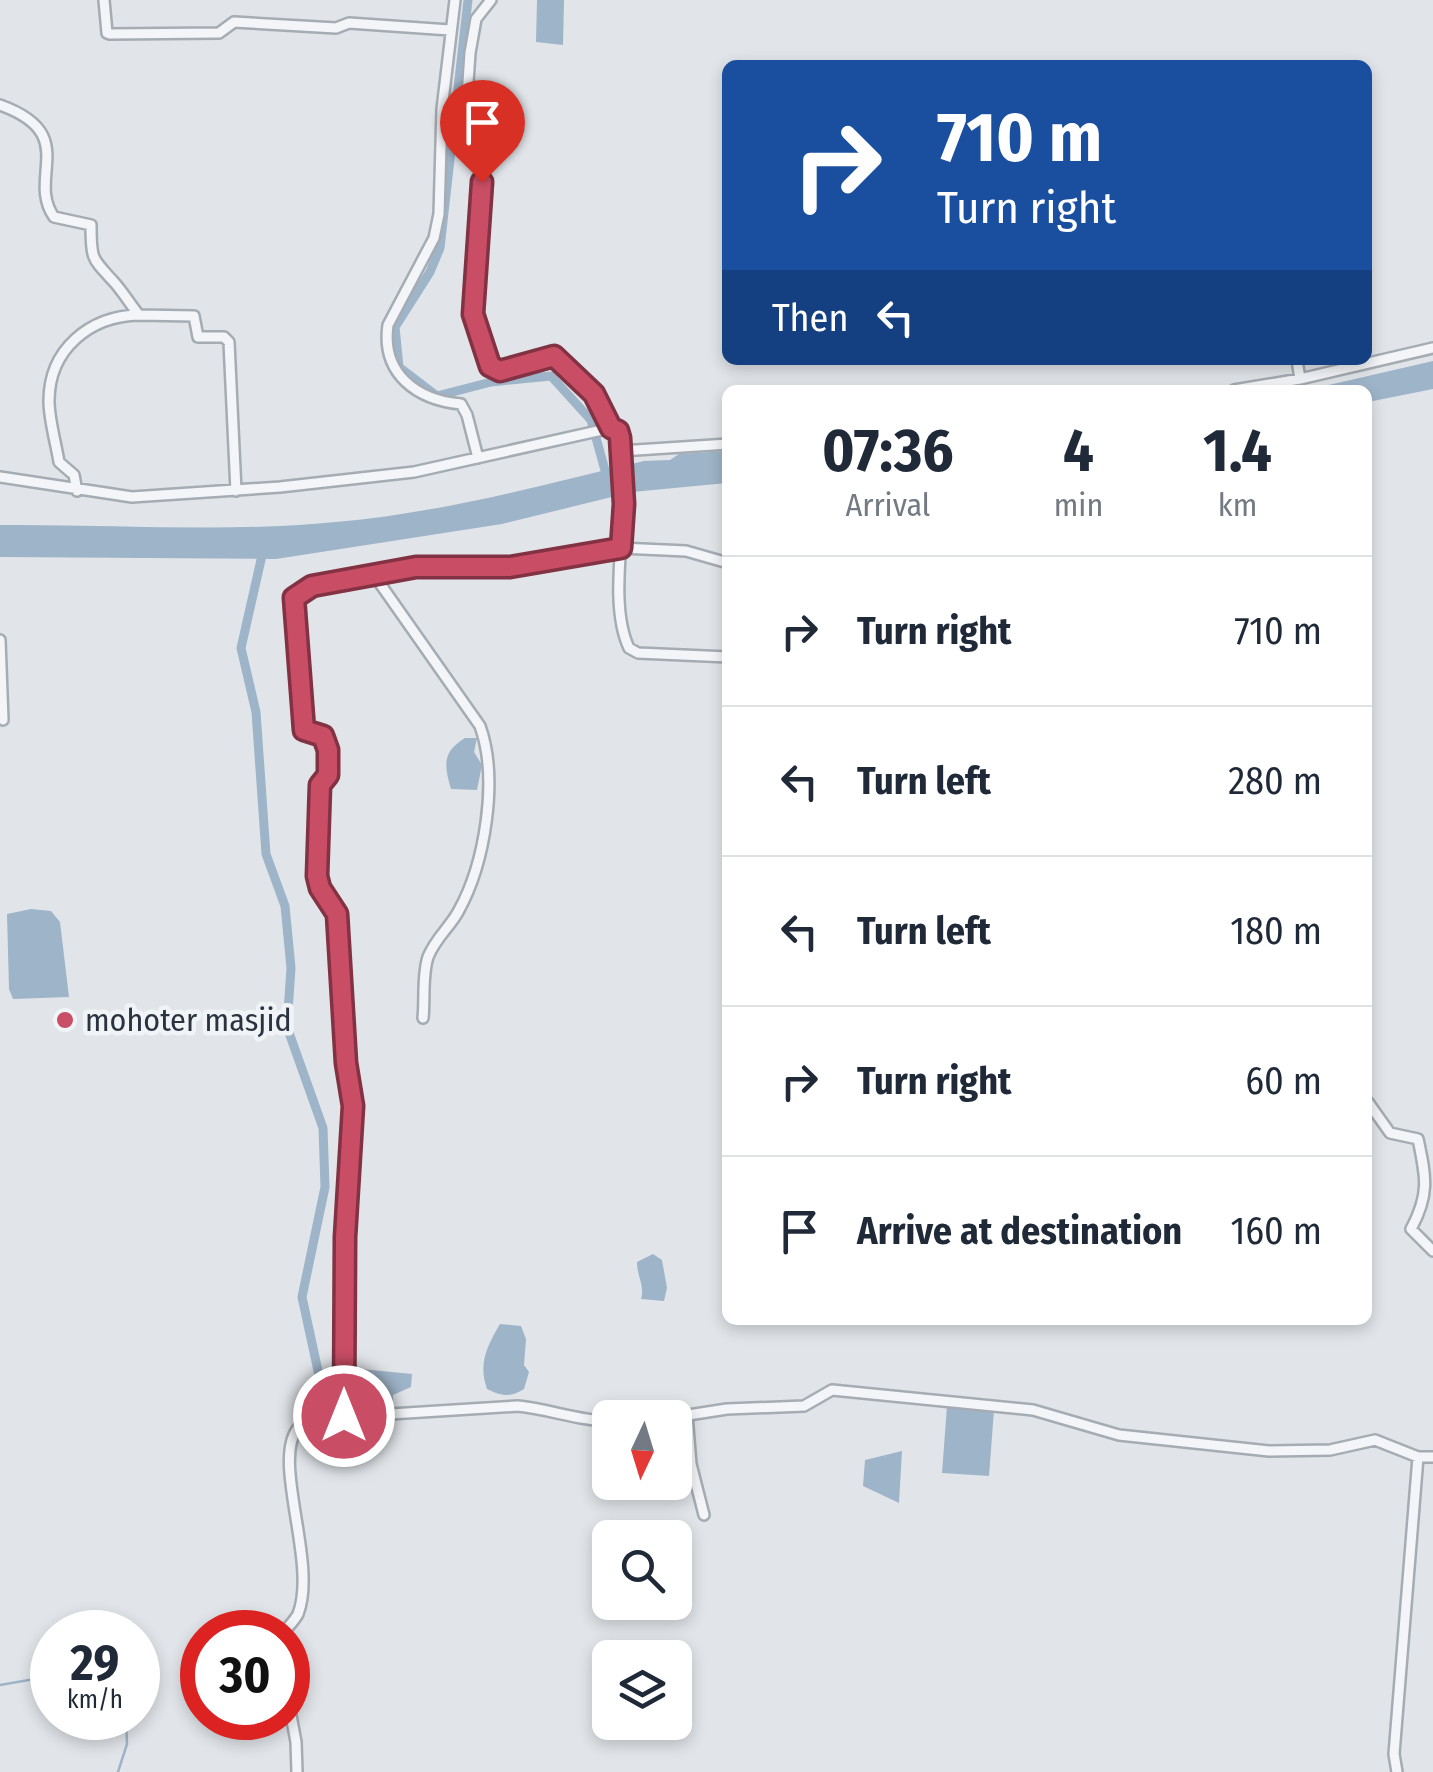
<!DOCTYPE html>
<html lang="en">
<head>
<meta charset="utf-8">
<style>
	:root { --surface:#fff; --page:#f2f2f3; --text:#1f2937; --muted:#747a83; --line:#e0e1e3 }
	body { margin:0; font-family:"Fira Sans Condensed",sans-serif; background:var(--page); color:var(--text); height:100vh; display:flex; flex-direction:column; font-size:38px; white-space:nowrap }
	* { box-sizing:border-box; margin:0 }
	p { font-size:32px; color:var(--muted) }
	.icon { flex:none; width:55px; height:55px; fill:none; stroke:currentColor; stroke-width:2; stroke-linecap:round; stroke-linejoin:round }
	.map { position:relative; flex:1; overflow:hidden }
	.sheet { position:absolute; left:722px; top:385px; width:650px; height:940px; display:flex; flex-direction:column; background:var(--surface); border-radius:15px; box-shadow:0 5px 15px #0003 }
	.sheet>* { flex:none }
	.banner { position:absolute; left:722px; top:60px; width:650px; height:305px; border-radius:15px; box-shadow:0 5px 15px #0003; background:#1a4fa0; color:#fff; overflow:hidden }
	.needle { width:65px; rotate:184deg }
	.buttons { position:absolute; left:592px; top:1400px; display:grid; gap:20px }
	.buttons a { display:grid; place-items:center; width:100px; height:100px; border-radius:15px; background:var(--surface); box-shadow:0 5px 15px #0003; font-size:50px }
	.speed { position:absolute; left:30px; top:1610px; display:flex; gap:20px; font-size:50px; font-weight:700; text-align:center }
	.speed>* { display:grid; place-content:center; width:130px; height:130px; border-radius:50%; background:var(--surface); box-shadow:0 5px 15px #0003; line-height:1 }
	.speed small { font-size:25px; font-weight:400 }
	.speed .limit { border:15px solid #d22; background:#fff; color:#111 }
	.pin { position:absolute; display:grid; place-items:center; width:85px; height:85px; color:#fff; margin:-102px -42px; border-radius:50% 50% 50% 0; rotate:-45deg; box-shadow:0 0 10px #0007 }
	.pin .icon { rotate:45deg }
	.me { position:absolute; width:110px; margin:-55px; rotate:0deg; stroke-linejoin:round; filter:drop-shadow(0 0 8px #0008) }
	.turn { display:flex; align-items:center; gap:35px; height:210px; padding:0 50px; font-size:45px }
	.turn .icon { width:130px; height:130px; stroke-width:2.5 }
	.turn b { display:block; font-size:70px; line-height:85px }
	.then { display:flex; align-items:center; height:95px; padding:0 50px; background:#0003; gap:20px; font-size:38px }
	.eta { display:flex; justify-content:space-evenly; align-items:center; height:170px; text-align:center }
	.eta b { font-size:60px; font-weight:700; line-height:70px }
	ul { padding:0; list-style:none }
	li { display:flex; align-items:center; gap:30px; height:150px; padding:0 50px; border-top:2px solid var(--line) }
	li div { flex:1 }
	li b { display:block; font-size:38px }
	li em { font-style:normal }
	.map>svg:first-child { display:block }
</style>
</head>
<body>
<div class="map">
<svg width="1433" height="1772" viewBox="0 0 1433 1772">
	<rect width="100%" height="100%" fill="#e1e5e9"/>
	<path fill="#9eb4c8" d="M537 0H564L563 45 536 42Z
		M1433 361V389L1368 402V390H1307Z
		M727 451V483L632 492 502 524 276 559 0 557V525C112 524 225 533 336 522 441 513 542 485 644 461L670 460 679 454Z
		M465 738H477L474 752 482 765 477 790 451 789C444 765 442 752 465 738Z
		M31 909 51 911 60 922 69 997 13 999 9 989 7 914Z
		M653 1254 662 1260 667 1288 664 1301 641 1299C645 1285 637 1277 637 1262Z
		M500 1324 521 1326 526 1339 524 1365 529 1372 524 1389C510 1398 501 1396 487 1389 478 1364 487 1346 500 1324Z
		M361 1369 412 1374 411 1387 393 1395V1404L359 1398 353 1392 352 1373Z
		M947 1406 994 1410 989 1476 942 1473Z
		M902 1451 899 1503 863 1486 865 1460Z"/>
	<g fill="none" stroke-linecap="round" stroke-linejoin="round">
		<path stroke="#9eb4c8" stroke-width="2.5" d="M0 1685 52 1676
			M118 1772 127 1744 126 1718"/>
		<path stroke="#9eb4c8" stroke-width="9" d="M468 0 440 248 430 272 395 327 399 367 437 396 491 382 551 376 591 420 608 481
			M263 551 241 648 256 712 266 854 285 906 291 968 287 1027 323 1128 325 1187 302 1297 323 1394"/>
		<defs>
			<path id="minor" d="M104 0 107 33 110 34 219 33 234 22 336 28 349 23 450 30
				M455 0 442 109 439 214 434 238 388 325C381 374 417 400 461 404L467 415 478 458
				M491 0 476 19 470 53 465 126 480 158 482 182 473 315 493 369 500 371 554 356 593 394 611 428 620 434C623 457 624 482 623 506 622 548 611 610 629 648L638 653 728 657
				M0 105C81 134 26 177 54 217L91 225C91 260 92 258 114 282 123 292 130 304 139 315 90 316 49 349 49 401 49 420 56 443 59 462L74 475 77 491
				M139 315 194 316 198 337H224L229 342 236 491
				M1297 360 1300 379
				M1234 390 1300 379 1433 348
				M621 451 728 444
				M0 477 132 497 280 487 414 472 611 428
				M374 575 480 726C499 779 485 864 458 912 449 928 435 939 428 957 422 975 425 999 423 1018
				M0 640 3 720
				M1368 1102 1390 1133 1418 1139C1426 1177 1430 1194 1411 1229L1433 1251
				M687 1415 691 1464 704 1515
				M344 1416 345 1237 353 1107 346 1063 337 914 320 888 317 876 320 785 328 775 325 738 306 732 302 724 293 597 311 586 416 567H510L621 548 686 551 728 563
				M669 1418 727 1409 804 1406 832 1390 1033 1410 1119 1435 1269 1451 1330 1450 1375 1440 1418 1457H1433
				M284 1632C288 1627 295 1620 298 1614 318 1563 271 1461 298 1428 299 1427 310 1420 311 1419L518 1406C550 1409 578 1421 610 1421
				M288 1699 296 1742 297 1772
				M1397 1772 1394 1754 1418 1457"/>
		</defs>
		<use href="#minor" stroke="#a6acb3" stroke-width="14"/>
		<use href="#minor" stroke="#f4f5f8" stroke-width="9"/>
	</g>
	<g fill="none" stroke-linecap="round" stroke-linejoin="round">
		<defs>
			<path id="route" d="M344 1416 345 1237 353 1106 346 1063 337 914 320 888 317 876 320 785 328 775V750L323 736 304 730 294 598 312 586 416 567H510L621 548 624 504 620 438 618 431 611 428 594 394 554 356 500 371 490 366 473 314 482 182"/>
		</defs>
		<use href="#route" stroke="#823242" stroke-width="25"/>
		<use href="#route" stroke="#c84d65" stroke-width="18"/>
	</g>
	<circle fill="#c84d65" stroke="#f1f4f7" stroke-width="4" cx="65" cy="1020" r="10"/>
	<g text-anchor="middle" stroke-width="9" stroke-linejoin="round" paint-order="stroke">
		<g font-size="32" fill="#2a3340" stroke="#f1f4f7" text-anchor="start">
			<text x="85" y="1031">mohoter masjid</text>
		</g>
	</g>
</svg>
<div class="buttons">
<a><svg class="needle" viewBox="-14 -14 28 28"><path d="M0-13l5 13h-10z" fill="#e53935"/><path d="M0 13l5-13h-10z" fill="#747a83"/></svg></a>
<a><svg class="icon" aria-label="search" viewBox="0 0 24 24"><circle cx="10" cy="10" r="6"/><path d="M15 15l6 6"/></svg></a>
<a><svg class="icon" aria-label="layers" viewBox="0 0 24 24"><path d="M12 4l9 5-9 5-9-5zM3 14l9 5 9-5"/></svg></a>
</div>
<div class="speed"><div>29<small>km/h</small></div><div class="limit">30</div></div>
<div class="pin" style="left:482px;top:182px;background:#d93025"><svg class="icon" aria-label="arrive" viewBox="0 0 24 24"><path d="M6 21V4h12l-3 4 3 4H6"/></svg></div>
<svg class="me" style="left:344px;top:1416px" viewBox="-20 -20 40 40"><circle r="17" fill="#c84d65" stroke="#fff" stroke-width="3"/><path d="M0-11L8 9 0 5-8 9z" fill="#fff"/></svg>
<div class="banner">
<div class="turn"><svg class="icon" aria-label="right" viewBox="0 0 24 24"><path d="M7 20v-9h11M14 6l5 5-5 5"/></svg><div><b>710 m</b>Turn right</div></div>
<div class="then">Then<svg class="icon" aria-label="left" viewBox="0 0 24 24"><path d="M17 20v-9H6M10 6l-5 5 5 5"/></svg></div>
</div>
<section class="sheet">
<div class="eta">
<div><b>07:36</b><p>Arrival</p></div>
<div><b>4</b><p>min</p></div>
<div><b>1.4</b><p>km</p></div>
</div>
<ul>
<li><svg class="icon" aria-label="right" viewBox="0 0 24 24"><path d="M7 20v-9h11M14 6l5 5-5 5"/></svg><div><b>Turn right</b></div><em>710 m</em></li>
<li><svg class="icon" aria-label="left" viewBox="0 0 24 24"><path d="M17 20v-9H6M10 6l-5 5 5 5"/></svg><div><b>Turn left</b></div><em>280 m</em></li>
<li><svg class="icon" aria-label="left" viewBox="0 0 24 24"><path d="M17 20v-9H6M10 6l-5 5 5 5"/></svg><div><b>Turn left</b></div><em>180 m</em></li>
<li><svg class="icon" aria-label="right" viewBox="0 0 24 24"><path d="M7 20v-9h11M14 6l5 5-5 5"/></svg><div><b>Turn right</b></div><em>60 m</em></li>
<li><svg class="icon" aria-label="arrive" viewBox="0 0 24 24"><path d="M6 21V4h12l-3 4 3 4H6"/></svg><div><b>Arrive at destination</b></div><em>160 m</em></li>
</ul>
</section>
</div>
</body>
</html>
